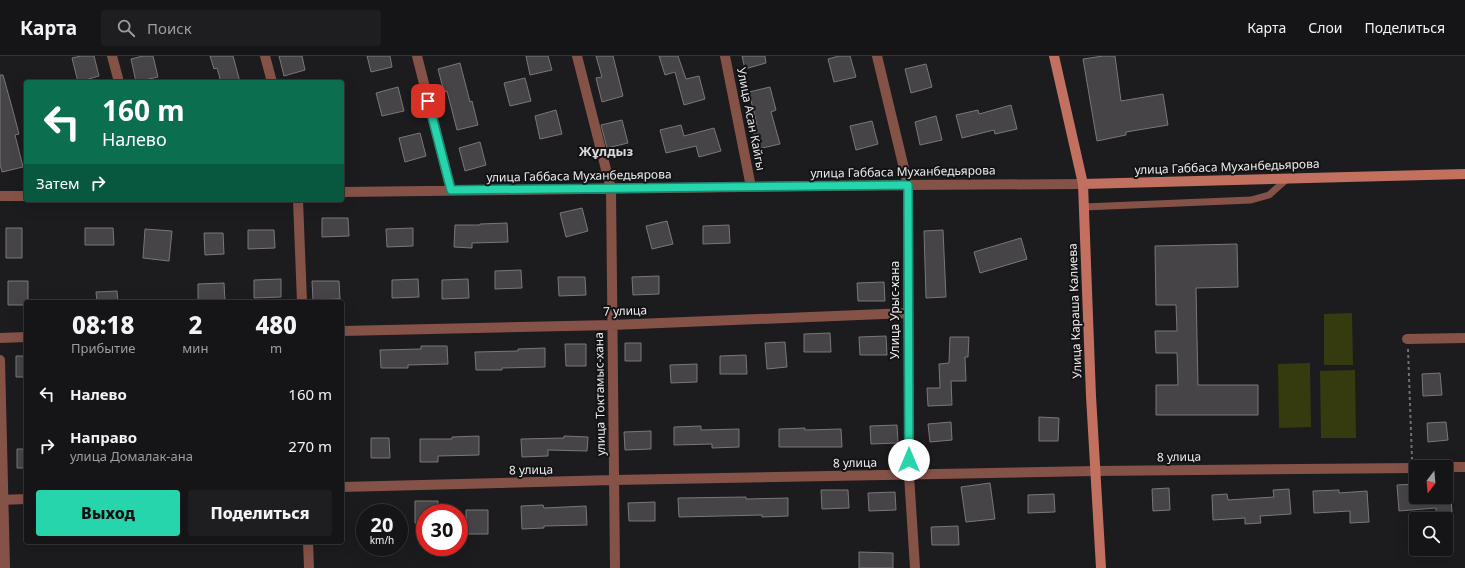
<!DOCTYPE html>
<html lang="ru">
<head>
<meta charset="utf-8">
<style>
	:root { --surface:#151416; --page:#1e1d1f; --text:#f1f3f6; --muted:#9d9ea1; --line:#343335; --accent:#27d5ad }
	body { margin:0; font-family:"Noto Sans",sans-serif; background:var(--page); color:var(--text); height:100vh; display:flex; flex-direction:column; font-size:15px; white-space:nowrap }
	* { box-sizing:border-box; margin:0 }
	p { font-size:13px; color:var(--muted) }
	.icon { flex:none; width:22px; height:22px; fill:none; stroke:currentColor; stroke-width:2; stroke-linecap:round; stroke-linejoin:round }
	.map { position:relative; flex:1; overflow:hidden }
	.drawer { position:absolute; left:24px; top:244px; width:320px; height:244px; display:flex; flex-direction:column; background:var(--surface); border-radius:4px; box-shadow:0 4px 16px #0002,0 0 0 1px var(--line) }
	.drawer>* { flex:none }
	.banner { position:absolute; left:24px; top:24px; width:320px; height:122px; border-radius:4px; box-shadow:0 4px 16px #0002,0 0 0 1px var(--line); background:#0b6e4f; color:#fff; overflow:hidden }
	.needle { width:26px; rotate:196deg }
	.fabs { position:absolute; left:1409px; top:404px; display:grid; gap:8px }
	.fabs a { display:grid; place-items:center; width:44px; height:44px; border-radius:4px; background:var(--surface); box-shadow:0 4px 16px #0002,0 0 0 1px var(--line); font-size:20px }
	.speed { position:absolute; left:356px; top:448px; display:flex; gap:8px; font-size:20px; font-weight:700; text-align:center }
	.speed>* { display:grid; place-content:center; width:52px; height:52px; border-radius:50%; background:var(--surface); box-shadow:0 4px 16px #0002,0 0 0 1px var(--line); line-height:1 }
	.speed small { font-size:10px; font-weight:400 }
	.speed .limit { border:6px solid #d22; background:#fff; color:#111 }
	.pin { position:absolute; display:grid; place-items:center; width:34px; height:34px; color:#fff; margin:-17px; border-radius:8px; box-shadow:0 2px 6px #0006 }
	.me { position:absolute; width:44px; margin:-22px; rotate:0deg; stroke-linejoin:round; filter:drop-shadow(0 0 3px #0008) }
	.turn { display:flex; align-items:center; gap:14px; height:84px; padding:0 12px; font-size:18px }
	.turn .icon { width:52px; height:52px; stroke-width:2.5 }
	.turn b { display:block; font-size:28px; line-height:34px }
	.then { display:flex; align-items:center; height:38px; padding:0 12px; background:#0003; gap:8px; font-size:15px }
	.eta { display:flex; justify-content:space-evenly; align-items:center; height:68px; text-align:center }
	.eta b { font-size:24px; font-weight:800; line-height:28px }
	.primary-button { display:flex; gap:8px; margin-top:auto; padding:8px 12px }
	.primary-button a { flex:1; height:46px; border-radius:4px; background:var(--accent); color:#111; font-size:16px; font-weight:800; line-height:46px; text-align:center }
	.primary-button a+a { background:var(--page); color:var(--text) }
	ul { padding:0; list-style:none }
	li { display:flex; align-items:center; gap:12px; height:52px; padding:0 12px }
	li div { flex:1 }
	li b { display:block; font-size:15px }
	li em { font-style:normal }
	header { display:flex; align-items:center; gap:24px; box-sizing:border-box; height:56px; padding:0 20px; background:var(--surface); border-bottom:1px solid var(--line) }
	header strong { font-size:19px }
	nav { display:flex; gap:22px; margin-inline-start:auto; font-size:14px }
	.search { width:280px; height:36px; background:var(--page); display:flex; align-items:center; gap:10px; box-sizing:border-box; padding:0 14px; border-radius:4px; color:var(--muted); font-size:15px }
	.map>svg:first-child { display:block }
</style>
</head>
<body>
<header>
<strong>Карта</strong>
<div class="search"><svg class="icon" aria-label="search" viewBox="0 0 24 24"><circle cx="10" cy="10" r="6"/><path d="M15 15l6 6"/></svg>Поиск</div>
<nav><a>Карта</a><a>Слои</a><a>Поделиться</a></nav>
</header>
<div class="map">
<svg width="1465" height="512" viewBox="0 0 1465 512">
	<rect width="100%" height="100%" fill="#1c1b1d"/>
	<path fill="#353b0f" d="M1352 257 1353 309H1324V258Z
		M1310 307 1311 371 1279 372 1278 308Z
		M1355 314 1356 382H1321L1320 315Z"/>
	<path fill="#464447" stroke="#79777a" d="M81 0H94L99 20 78 26 72 2Z
		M143 0H153L158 21 136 26 131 3Z
		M210 0H233L240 26H221L217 12 214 13Z
		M279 0H302L305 14 284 20Z
		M367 0H390L392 11 371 16Z
		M526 0H548L552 14 530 19Z
		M596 0H613L623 40 602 46 596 22 602 21Z
		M659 0H678L686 23 699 20 705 43 684 49 675 16 665 19Z
		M742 0H765L766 7 745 13Z
		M839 0H850L856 21 834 26 828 3Z
		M1103 0H1115L1121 45 1163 38 1168 69 1126 76V79L1097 85 1083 3Z
		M460 7 470 46 472 45 478 69 457 74 447 35 444 36 438 13Z
		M926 8 932 31 911 37 905 13Z
		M0 19H3L13 55 19 78 15 79 23 111 2 116 0 108Z
		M525 22 531 45 510 50 504 27Z
		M398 31 404 55 382 60 376 37Z
		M770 31 776 54 771 56 780 88 758 93 752 70 757 69 749 36Z
		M1011 49 1017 73 995 78 994 74 962 82 956 59 978 54 979 58Z
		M556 54 562 78 540 83 535 60Z
		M936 60 942 84 920 89 915 66Z
		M622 64 628 87 607 92 601 69Z
		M872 65 878 88 856 94 850 70Z
		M681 69 684 80 714 72 721 95 699 101 696 90 666 97 660 74Z
		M420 77 426 100 405 106 399 82Z
		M480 86 486 109 465 115 459 92Z
		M582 152 588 175 566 181 560 157Z
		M322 162H348L349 180 322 181Z
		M667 165 673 188 652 193 646 170Z
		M507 167 508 186 472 187V192L454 191 455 169H480V168Z
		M729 169 730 187 703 188V170Z
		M6 172H22V202H6Z
		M85 172H113L114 189H85Z
		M413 172V190L387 191 386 173Z
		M145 173 172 175 169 205 143 202Z
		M248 174H274L275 192 248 193Z
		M943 174 946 241 926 242 924 175Z
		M204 177H223L224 198 205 199Z
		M1021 182 1027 203 980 217 974 196Z
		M1237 188 1238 231 1196 232 1198 329H1258V359H1156V329H1178L1177 297H1156L1155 275H1177L1176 249H1156L1155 190Z
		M521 214 522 232 495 233V215Z
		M659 220V238L633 239 632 221Z
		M558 221H585L586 239 559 240Z
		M281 223V241L254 242V224Z
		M418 223 419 241 392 242V224Z
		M468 223 469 242 442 243V224Z
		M8 225H28V246H26V249H8Z
		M312 225H339L340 243 313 244Z
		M884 226 885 245H858L857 227Z
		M224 227 225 245 198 246V228Z
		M117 235 118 246H97L96 236Z
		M830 277 831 296H804V278Z
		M886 280 887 299H860L859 281Z
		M950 281H969L968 301H965L966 325H951L952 349 928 350 927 332H940L939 308 949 307Z
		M785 286 787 311 767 313 765 287Z
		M625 287H641V305H625Z
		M565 288H586V310H566Z
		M421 290H447L448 308 408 309V312H381L380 294 421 293Z
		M545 292V311L502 312V314H476L475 296 518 295V293Z
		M746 299 747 318H720V300Z
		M16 300H26V321H16Z
		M697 308V326L671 327 670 309Z
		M1440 317 1442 339 1423 340 1422 318Z
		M1039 361 1059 362 1058 385H1039Z
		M951 366 952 384 930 386 928 368Z
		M1446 366 1448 384 1428 386 1427 367Z
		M897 369 898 387 871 388 870 370Z
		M701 370V374L739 373V391L712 392V388L674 389V371Z
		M805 372V374L841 373 842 391H779V373Z
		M651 375V393L625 394 624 376Z
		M479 380V399L438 400V406H420V383H452V381Z
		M564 380 588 381 587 395 548 394V400L522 401 521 383 564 382Z
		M371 382H389L390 402H371Z
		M17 393H26V412H17Z
		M990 427 995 463 966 466 961 431Z
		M1416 428V441H1451L1452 456 1436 457V452L1399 455 1397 429Z
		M1169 432 1170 454 1153 455 1152 433Z
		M1289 433 1291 458 1260 460 1261 467 1245 468V462L1213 464 1212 439 1227 438 1228 444 1274 441 1273 434Z
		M821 434H848L849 452 822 453Z
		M1339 434V437L1367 435 1369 466 1350 467V455L1314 457 1313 435Z
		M895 436 896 454 869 455 868 437Z
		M1054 438 1055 456 1028 457V439Z
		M746 441V443L788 442V460L762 461V459L679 461 678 442Z
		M415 445H438V457H425V467H415Z
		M655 446V465H629L628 447Z
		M543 449 544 452 586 450 587 469 544 470V472L522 473 521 450Z
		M466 454H488V478H466Z
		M958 470 959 489H932L931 471Z
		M859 496 893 497V512H859Z"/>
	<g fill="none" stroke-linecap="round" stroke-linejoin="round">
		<path stroke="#717072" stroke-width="2" stroke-dasharray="3 3" stroke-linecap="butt" d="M1408 293 1412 403"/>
		<path stroke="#855248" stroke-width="7" d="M1084 151 1251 144 1269 139 1287 123"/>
		<path stroke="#855248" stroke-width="10" d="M112 0 119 26
			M265 0 272 26
			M417 0 451 134
			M577 0 611 133 615 512
			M725 0 751 131
			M877 0 908 129 909 419 915 512
			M342 136 908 129 1083 128
			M0 140H26
			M298 144 302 246
			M342 275 612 269 908 257
			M0 282 26 281
			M1407 283 1465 282
			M0 304 5 512
			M1446 411H1465
			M342 431 614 424 1095 415 1416 412
			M0 444 26 443
			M308 486 309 512"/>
		<path stroke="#c27060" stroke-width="10" d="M1054 0 1083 128 1091 340 1101 512
			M1083 128 1465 118"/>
	</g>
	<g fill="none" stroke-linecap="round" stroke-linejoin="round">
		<defs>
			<path id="route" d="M428 45 451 134 908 129 909 404"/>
		</defs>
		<use href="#route" stroke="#198a70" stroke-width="10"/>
		<use href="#route" stroke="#27d5ad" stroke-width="7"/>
	</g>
	<g text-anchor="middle" stroke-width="4" stroke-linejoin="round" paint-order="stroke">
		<g font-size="12" fill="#edeced" stroke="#131214">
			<text transform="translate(751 63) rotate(79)" y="4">Улица Асан Кайгы</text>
			<text transform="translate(1227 111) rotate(-2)" y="4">улица Габбаса Муханбедьярова</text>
			<text transform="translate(903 116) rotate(-1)" y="4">улица Габбаса Муханбедьярова</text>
			<text transform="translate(579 120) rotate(-1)" y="4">улица Габбаса Муханбедьярова</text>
			<text transform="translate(895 254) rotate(-90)" y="4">Улица Урыс-хана</text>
			<text transform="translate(625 255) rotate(-2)" y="4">7 улица</text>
			<text transform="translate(1075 255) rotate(-92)" y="4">Улица Караша Калиева</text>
			<text transform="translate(600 338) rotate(-91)" y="4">улица Токтамыс-хана</text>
			<text transform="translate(1179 401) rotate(-1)" y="4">8 улица</text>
			<text transform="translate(855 407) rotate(-1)" y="4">8 улица</text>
			<text transform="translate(531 414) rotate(-1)" y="4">8 улица</text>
		</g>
		<g font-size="13" font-weight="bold" fill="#dad8db" stroke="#131214">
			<text x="606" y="100">Жұлдыз</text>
		</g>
	</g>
</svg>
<div class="fabs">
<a><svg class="needle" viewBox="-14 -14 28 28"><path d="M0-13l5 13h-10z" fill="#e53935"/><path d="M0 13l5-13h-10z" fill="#9d9ea1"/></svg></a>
<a><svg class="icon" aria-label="search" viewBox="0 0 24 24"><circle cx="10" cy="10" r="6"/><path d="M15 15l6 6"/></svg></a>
</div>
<div class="speed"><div>20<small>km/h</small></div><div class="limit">30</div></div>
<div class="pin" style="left:428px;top:45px;background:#d93025"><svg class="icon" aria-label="arrive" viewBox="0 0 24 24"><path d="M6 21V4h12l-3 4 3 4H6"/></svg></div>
<svg class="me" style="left:909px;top:404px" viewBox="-20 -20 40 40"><circle r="19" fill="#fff"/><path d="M0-13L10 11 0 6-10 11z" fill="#27d5ad"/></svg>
<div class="banner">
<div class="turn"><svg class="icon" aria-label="left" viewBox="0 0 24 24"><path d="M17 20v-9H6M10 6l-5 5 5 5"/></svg><div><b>160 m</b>Налево</div></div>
<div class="then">Затем<svg class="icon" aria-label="right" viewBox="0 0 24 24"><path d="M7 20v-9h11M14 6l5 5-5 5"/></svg></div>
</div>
<section class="drawer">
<div class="eta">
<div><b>08:18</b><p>Прибытие</p></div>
<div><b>2</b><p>мин</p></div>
<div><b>480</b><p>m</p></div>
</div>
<ul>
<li><svg class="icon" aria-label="left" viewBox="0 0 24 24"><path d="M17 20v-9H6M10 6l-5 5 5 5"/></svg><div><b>Налево</b></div><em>160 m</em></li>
<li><svg class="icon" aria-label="right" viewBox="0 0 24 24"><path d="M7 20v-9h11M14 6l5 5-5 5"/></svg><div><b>Направо</b><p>улица Домалак-ана</p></div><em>270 m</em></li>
</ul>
<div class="primary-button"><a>Выход</a><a>Поделиться</a></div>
</section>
</div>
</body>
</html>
